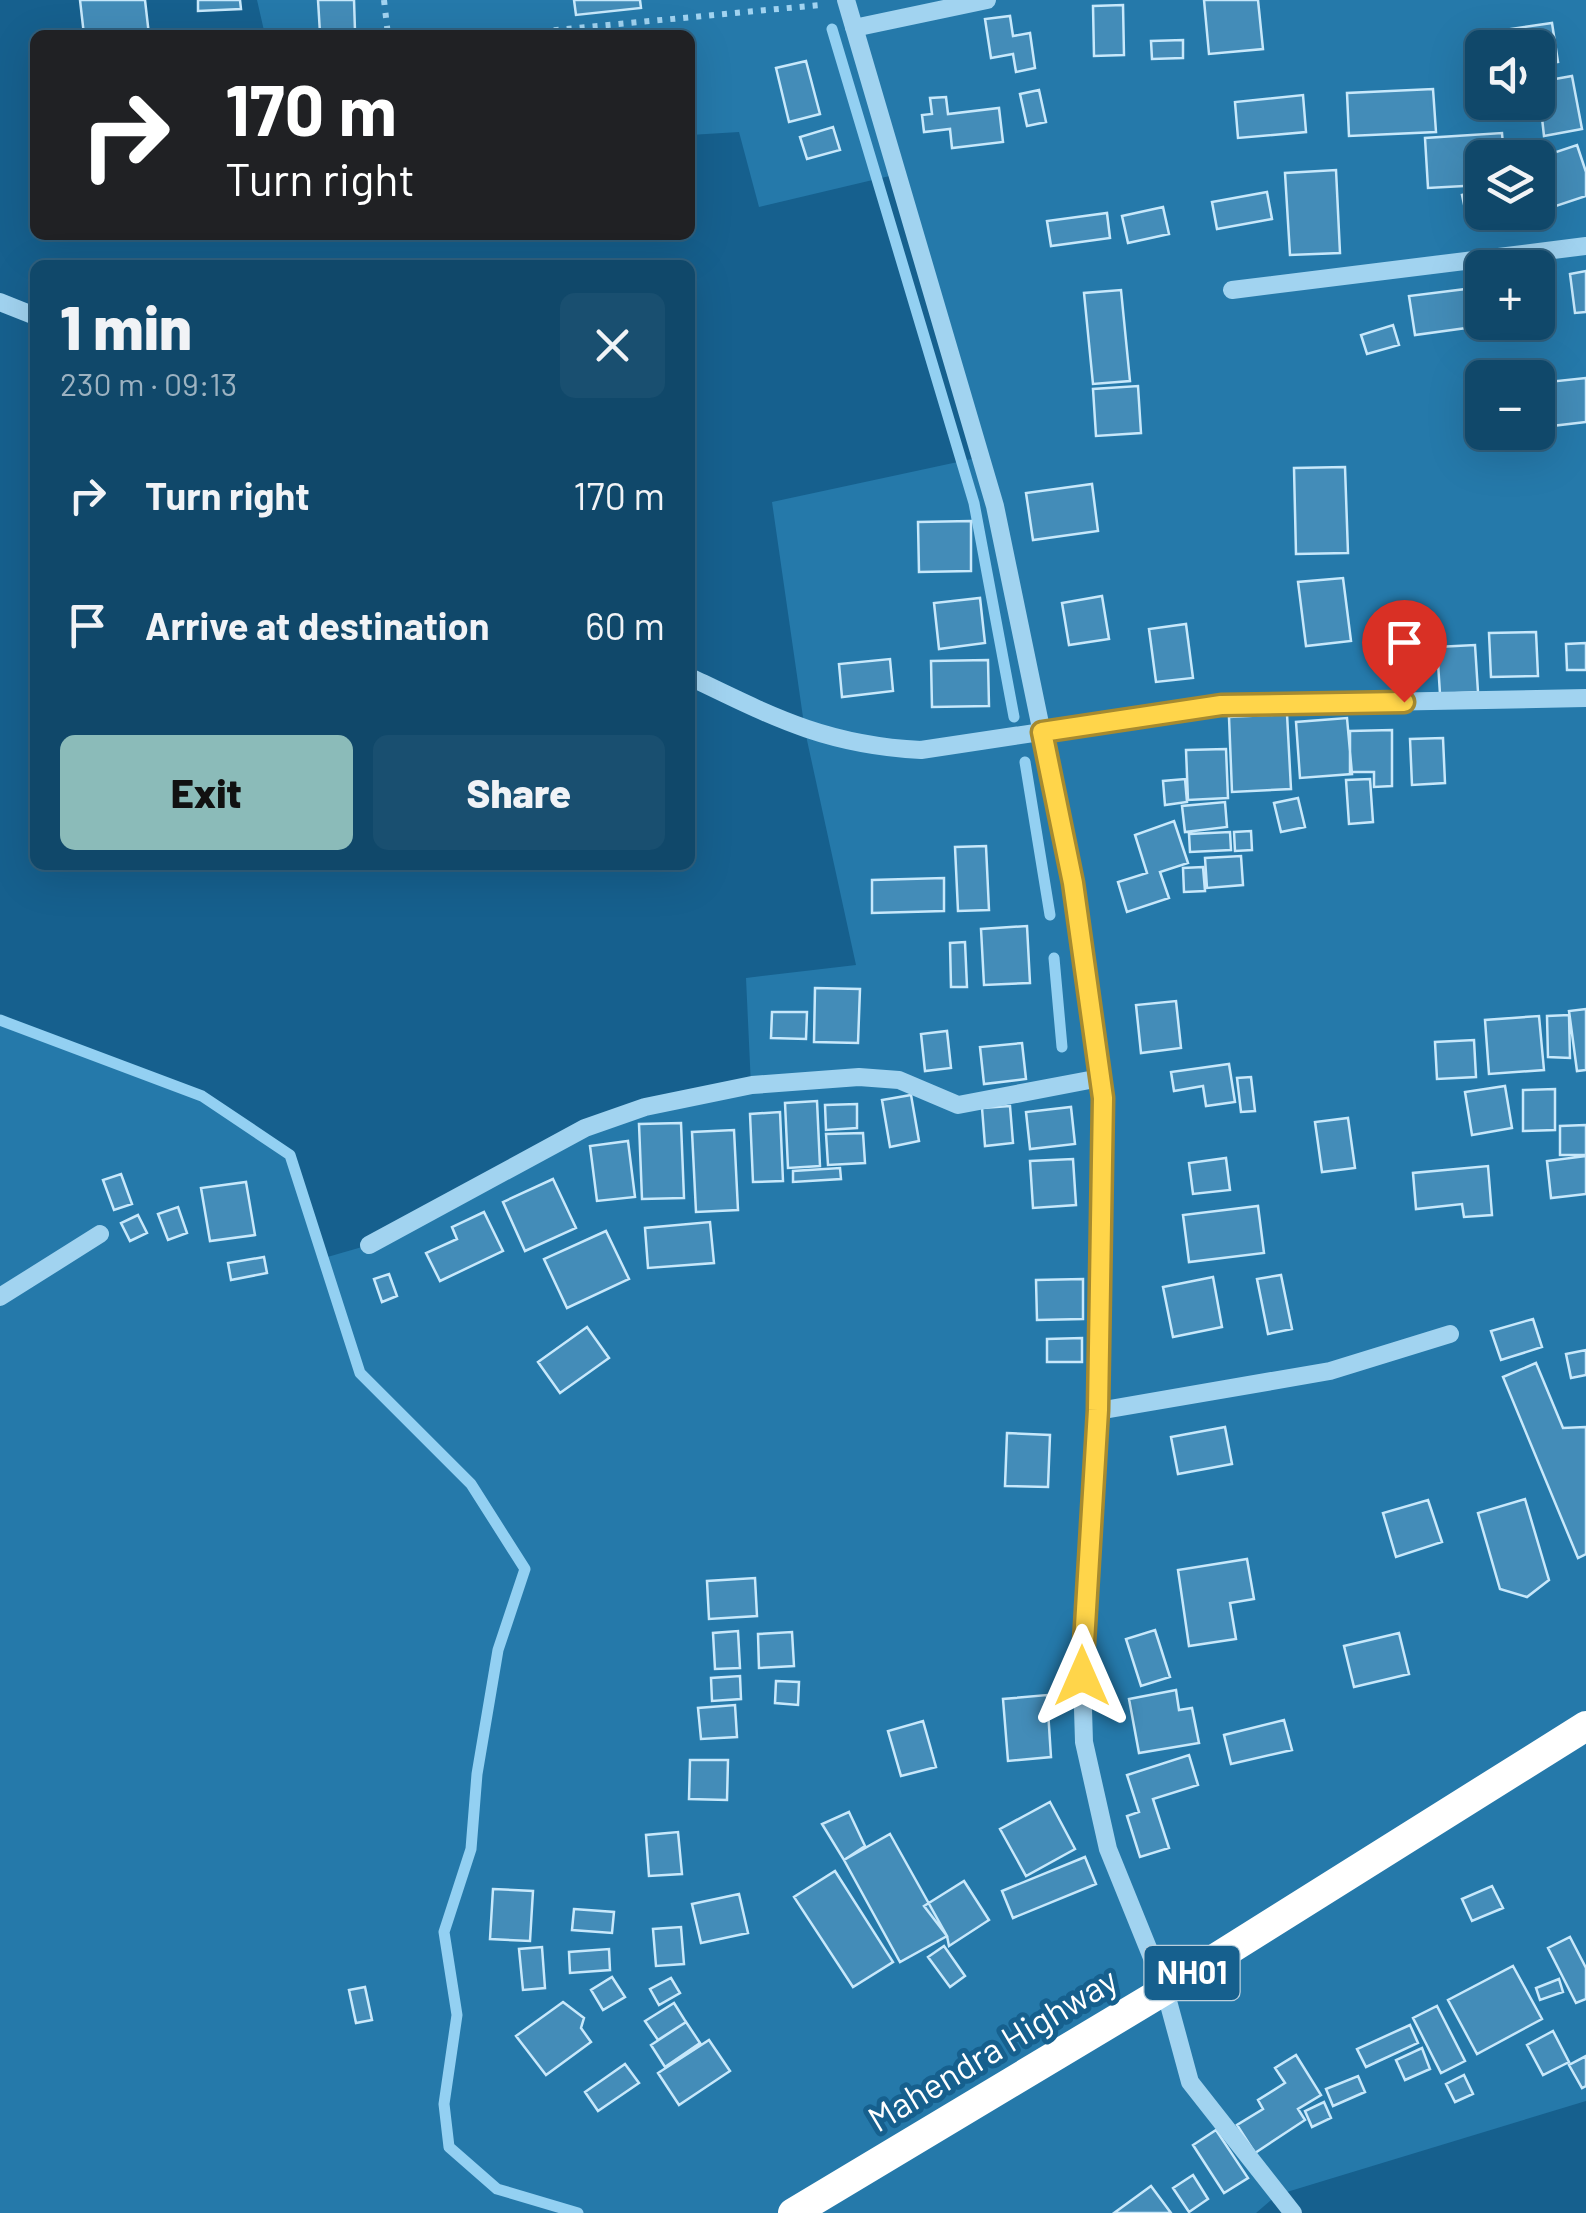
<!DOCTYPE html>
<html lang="en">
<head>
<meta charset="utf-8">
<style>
	:root { --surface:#10486a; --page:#194f70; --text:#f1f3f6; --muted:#9cb2c1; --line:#30607e; --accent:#8bbbb9 }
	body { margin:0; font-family:Barlow,sans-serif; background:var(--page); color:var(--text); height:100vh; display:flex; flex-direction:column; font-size:38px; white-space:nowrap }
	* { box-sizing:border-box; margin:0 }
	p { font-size:32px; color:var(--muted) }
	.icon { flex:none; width:55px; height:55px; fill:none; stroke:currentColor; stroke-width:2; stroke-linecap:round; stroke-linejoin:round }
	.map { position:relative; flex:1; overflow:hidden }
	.details { position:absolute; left:30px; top:260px; width:665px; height:610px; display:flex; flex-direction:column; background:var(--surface); border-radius:15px; box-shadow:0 10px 40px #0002,0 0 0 2px var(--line) }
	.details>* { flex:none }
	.top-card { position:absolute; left:30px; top:30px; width:665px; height:210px; border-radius:15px; box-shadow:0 10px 40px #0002,0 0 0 2px var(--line); background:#202124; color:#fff; overflow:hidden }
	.buttons { position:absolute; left:1465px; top:30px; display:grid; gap:20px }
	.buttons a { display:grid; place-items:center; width:90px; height:90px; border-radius:15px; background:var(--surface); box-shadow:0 10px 40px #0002,0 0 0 2px var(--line); font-size:50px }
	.pin { position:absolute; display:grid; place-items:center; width:85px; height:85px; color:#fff; margin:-102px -42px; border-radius:50% 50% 50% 0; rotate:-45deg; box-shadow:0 0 10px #0007 }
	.pin .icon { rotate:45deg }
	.me { position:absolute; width:110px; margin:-55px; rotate:0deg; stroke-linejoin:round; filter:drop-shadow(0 0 8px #0008) }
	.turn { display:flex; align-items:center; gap:35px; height:210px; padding:0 30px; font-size:45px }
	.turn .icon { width:130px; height:130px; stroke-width:2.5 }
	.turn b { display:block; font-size:70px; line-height:85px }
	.round { display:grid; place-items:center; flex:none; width:105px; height:105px; border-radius:15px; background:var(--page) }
	.head { display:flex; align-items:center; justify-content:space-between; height:170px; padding:0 30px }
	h1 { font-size:60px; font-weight:800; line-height:75px }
	.primary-button { display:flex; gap:20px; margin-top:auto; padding:20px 30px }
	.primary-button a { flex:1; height:115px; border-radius:15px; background:var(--accent); color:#111; font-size:40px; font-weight:800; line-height:115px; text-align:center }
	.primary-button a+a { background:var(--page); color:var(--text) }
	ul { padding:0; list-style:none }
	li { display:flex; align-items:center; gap:30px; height:130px; padding:0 30px }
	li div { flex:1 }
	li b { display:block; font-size:38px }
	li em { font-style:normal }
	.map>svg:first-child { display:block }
</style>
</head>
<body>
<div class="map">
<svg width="1586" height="2213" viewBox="0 0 1586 2213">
	<rect width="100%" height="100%" fill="#16608e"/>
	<path fill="#2579aa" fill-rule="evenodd" d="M257 0H1586V2101L1277 2195 1256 2213H0V1020L202 1096 290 1155 324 1258 369 1245 585 1128 751 1086 746 978 856 965 805 731 772 502 981 457 898 174 759 207 739 132 690 135V35H265ZM1482 48H1538V102H1482ZM1482 158H1538V212H1482ZM1482 268H1538V322H1482ZM1482 378H1538V432H1482Z"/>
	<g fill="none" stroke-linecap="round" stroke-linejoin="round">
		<path stroke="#93d0f2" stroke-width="11" d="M832 29 974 503 1014 717
			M1025 762 1050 915
			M1054 958 1062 1047
			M0 1020 202 1096 290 1155 360 1373 471 1484 525 1569 498 1650 477 1774 471 1849 444 1932 457 2015 444 2104 449 2147 497 2189 578 2213"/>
	</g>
	<path fill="#438cb8" stroke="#c7e8fb" stroke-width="2.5" d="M80 0H145L149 35H84Z
		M198 0H240L241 9 198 11Z
		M318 0H354L355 31 320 33Z
		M574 0H640L641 8 576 15Z
		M1204 0H1258L1263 49 1209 54Z
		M1123 5 1124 55 1094 56 1093 6Z
		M1010 16 1013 36 1030 33 1035 68 1016 72 1013 54 991 58 985 19Z
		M1552 23 1558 62 1538 65V48H1506L1504 30Z
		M1183 40V58L1152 59 1151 41Z
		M806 61 820 114 789 122 776 68Z
		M1572 76 1582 129 1544 136 1538 82Z
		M1433 89 1436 132 1349 136 1347 93Z
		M1039 90 1046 122 1027 126 1020 94Z
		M1303 95 1306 132 1238 138 1235 102Z
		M946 97 948 114 999 108 1003 142 952 148 950 129 924 132 922 115 932 114 930 98Z
		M833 127 840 150 807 159 800 137Z
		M1502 133 1504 158H1482V185L1428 188 1425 138Z
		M1577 145 1586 172V196L1550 208 1538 158Z
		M1336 170 1340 253 1290 255 1285 173Z
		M1482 190V212L1506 215 1468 223 1462 195Z
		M1267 192 1272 219 1217 229 1212 202Z
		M1163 207 1169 234 1128 243 1122 216Z
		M1107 213 1110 238 1051 246 1047 221Z
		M1586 271V312L1575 313 1570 274Z
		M1482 287V322H1510L1415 335 1409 296Z
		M1121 290 1130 381 1093 384 1084 293Z
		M1393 325 1399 345 1367 354 1361 335Z
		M1586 378V422L1543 427 1538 383Z
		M1138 386 1141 433 1096 436 1093 389Z
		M1345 467 1348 553 1296 554 1294 468Z
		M1092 484 1098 531 1033 540 1026 493Z
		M971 521V571L919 572 918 522Z
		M1343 578 1351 641 1306 646 1298 582Z
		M1102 596 1109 639 1069 645 1062 603Z
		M980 598 985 643 939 649 934 603Z
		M1186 624 1193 678 1156 682 1149 629Z
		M1410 628 1411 659 1372 660 1371 629Z
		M1536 632 1538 676 1491 677 1489 633Z
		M1586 643V670H1567L1566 644Z
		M1475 645 1478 692 1440 694 1437 647Z
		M890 659 893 691 842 697 839 664Z
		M988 660 989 706 932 707 931 661Z
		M1287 714 1291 789 1232 792 1229 717Z
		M1347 718 1352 774 1300 778 1296 722Z
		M1392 730V786L1374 787V772H1350V731Z
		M1443 738 1445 783 1412 785 1410 739Z
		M1226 749 1228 798 1188 800 1186 750Z
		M1185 779 1187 802 1165 805 1163 781Z
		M1370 779 1373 822 1349 824 1346 780Z
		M1298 798 1305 827 1281 832 1274 803Z
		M1225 802 1227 827 1185 832 1182 806Z
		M1174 821 1188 863 1160 872 1169 898 1127 912 1118 882 1147 873 1135 835Z
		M1251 831 1252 850 1235 851 1234 832Z
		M1230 832 1231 850 1190 852 1189 834Z
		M986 846 989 910 958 911 955 847Z
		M1241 856 1243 885 1207 888 1205 858Z
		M1203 867 1205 891 1184 892 1183 868Z
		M944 878V911L872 913V880Z
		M1027 926 1030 983 984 985 981 929Z
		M965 942 967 987H951L950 943Z
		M815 988 860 989 858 1043 814 1042Z
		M1176 1001 1181 1048 1141 1053 1136 1005Z
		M1586 1009V1070L1577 1071 1569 1011Z
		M772 1012H807L806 1039 771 1038Z
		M1569 1015 1570 1058 1548 1057 1547 1016Z
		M1539 1016 1544 1070 1489 1074 1485 1020Z
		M947 1031 951 1068 925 1071 921 1034Z
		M1474 1040 1476 1077 1437 1079 1435 1042Z
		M1022 1043 1026 1079 984 1084 980 1047Z
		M1229 1064 1235 1102 1206 1106 1203 1086 1174 1091 1171 1072Z
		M1251 1077 1255 1111 1241 1112 1237 1078Z
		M1505 1086 1512 1128 1472 1135 1465 1092Z
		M1555 1089V1130L1523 1131V1090Z
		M911 1095 919 1141 890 1147 882 1100Z
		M817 1101 820 1166 788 1168 785 1103Z
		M857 1104V1128L826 1130 825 1105Z
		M1010 1106 1013 1143 985 1146 982 1108Z
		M1071 1107 1075 1144 1030 1149 1026 1112Z
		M780 1112 783 1181 753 1182 750 1114Z
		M1348 1118 1355 1168 1322 1172 1315 1122Z
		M681 1123 684 1198 642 1199 639 1124Z
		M1586 1125V1155H1560V1126Z
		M734 1130 738 1210 696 1212 692 1132Z
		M863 1133 865 1163 828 1165 826 1134Z
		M628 1141 635 1197 597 1201 590 1146Z
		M1586 1156V1194L1551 1198 1547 1161Z
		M1226 1158 1230 1190 1193 1194 1189 1163Z
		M1073 1159 1076 1205 1033 1208 1030 1161Z
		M1488 1166 1492 1215 1464 1217 1462 1204 1416 1209 1413 1173Z
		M840 1168 841 1179 793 1182V1171Z
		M121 1174 132 1204 114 1210 103 1180Z
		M553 1179 576 1228 525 1251 503 1202Z
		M246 1182 255 1235 210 1241 201 1188Z
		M1258 1206 1264 1253 1189 1262 1183 1215Z
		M178 1207 187 1233 168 1240 158 1214Z
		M484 1212 503 1251 440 1281 426 1253 457 1239 452 1227Z
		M138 1215 147 1233 130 1241 121 1223Z
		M710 1222 714 1263 648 1268 645 1228Z
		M606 1231 629 1279 567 1308 544 1259Z
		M264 1257 267 1273 231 1280 228 1263Z
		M389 1274 397 1296 382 1302 374 1279Z
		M1281 1275 1292 1329 1268 1334 1257 1279Z
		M1213 1277 1222 1327 1173 1337 1163 1287Z
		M1083 1279V1319L1037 1320 1036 1280Z
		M1533 1319 1542 1347 1501 1360 1491 1331Z
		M587 1327 609 1358 560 1393 538 1362Z
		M1082 1338V1362H1047V1339Z
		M1586 1350V1375L1571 1378 1566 1354Z
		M1536 1363 1563 1428 1586 1427V1554L1578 1558 1503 1377Z
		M1225 1427 1232 1464 1178 1474 1171 1437Z
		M1007 1433 1050 1435 1048 1487 1005 1486Z
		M1525 1499 1549 1580 1527 1597 1500 1589 1478 1513Z
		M1428 1500 1442 1542 1396 1557 1383 1513Z
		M1247 1559 1254 1599 1230 1603 1236 1639 1189 1646 1178 1570Z
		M755 1578 757 1616 709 1619 707 1581Z
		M1155 1630 1170 1677 1141 1686 1126 1639Z
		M738 1631 740 1668 715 1669 713 1633Z
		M792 1632 794 1666 759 1668 758 1634Z
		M1399 1633 1409 1674 1354 1687 1344 1646Z
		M740 1676 741 1699 712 1701 711 1678Z
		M776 1681 799 1682 798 1705 775 1703Z
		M1176 1690 1179 1710 1192 1708 1199 1743 1139 1753 1129 1699Z
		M1047 1695 1051 1757 1008 1761 1003 1699Z
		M735 1705 737 1737 701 1739 698 1708Z
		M1284 1720 1292 1750 1231 1764 1224 1735Z
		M923 1721 936 1767 901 1776 888 1731Z
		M1189 1755 1198 1785 1153 1799 1169 1848 1140 1857 1127 1816 1139 1812 1127 1775Z
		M690 1760H728L727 1800 689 1799Z
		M1050 1802 1075 1849 1026 1876 1000 1829Z
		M849 1812 865 1846 844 1860 822 1824Z
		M678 1832 682 1874 649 1876 646 1835Z
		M890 1834 947 1936 900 1962 844 1860Z
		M1085 1857 1096 1884 1013 1918 1002 1891Z
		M835 1871 893 1962 853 1987 794 1897Z
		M964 1881 989 1920 949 1946 947 1936 924 1906Z
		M1492 1886 1503 1908 1472 1921 1462 1899Z
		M493 1889 533 1891 530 1941 490 1939Z
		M739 1894 748 1933 701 1943 692 1904Z
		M574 1909 614 1912 612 1933 572 1930Z
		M681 1927 684 1964 656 1966 653 1929Z
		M1570 1937 1586 1968V1999L1576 2003 1548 1948Z
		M944 1946 965 1976 950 1987 928 1957Z
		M542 1947 545 1988 523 1990 519 1949Z
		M609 1949 610 1970 570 1973 569 1952Z
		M1513 1966 1542 2019 1477 2054 1448 2000Z
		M612 1977 625 1997 603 2010 591 1990Z
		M671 1978 680 1993 659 2005 650 1989Z
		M1559 1979 1563 1992 1540 2000 1536 1988Z
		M365 1987 372 2020 356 2023 349 1990Z
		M563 2002 584 2018 581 2028 591 2042 546 2075 516 2036Z
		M674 2003 686 2022 658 2040 645 2021Z
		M1437 2006 1465 2061 1441 2073 1413 2018Z
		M686 2022 700 2043 665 2067 651 2045Z
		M1410 2025 1418 2043 1366 2067 1357 2049Z
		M1553 2031 1569 2062 1543 2075 1527 2045Z
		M709 2040 730 2071 679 2105 658 2073Z
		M1422 2048 1430 2069 1405 2080 1396 2060Z
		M1296 2055 1321 2095 1298 2109 1305 2120 1255 2153 1237 2125 1263 2109 1258 2100 1285 2083 1275 2068Z
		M1586 2056V2086L1582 2088 1569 2065Z
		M625 2064 639 2083 598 2111 585 2092Z
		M1464 2075 1473 2094 1455 2102 1446 2084Z
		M1358 2076 1365 2092 1333 2106 1326 2089Z
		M1324 2102 1331 2118 1312 2127 1305 2111Z
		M1216 2130 1248 2178 1224 2193 1193 2145Z
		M1193 2175 1208 2199 1189 2212 1173 2188Z
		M1151 2186 1171 2213H1114Z"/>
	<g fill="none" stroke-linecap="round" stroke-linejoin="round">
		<path stroke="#a1d3f0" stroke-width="6" stroke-dasharray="5 8" stroke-linecap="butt" d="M384 0 388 35
			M502 35 820 5"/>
		<path stroke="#a1d3f0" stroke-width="18" d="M846 0 995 506 1073 883 1100 1078 1103 1245 1098 1411 1081 1643 1084 1742 1108 1849 1165 1990 1190 2082 1293 2213
			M854 28 987 0
			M1232 290 1586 246
			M0 302 35 316
			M690 677C773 717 826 745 921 750L1221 705 1586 698
			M369 1245 585 1128 645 1107 752 1085 859 1077 899 1080 958 1105 1100 1078
			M0 1297 100 1234
			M1098 1411 1330 1371 1450 1334"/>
		<path stroke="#fff" stroke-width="30" d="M793 2213 1165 1990 1586 1726"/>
	</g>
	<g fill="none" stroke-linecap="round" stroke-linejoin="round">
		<defs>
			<path id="route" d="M1082 1676 1098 1410 1103 1098 1073 883 1042 732 1221 705 1404 702"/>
		</defs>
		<use href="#route" stroke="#a68a30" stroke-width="25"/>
		<use href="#route" stroke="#ffd54a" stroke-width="18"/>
	</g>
	<g text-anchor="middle" stroke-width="10" stroke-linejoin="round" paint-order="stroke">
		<rect fill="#16608e" stroke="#b9cfdd" stroke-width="2.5" x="1144.5" y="1946" width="95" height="54" rx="8"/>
		<g font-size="32" font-weight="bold" fill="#fff">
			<text x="1192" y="1984">NH01</text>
		</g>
		<g font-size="35" fill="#fff" stroke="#16608e">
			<text transform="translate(993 2050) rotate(-31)" y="12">Mahendra Highway</text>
		</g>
	</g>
</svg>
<div class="buttons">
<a><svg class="icon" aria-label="sound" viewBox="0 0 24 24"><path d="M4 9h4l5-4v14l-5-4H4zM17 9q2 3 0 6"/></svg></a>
<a><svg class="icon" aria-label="layers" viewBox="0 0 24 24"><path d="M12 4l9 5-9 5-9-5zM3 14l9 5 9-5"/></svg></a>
<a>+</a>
<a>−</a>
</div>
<div class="pin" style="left:1404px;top:702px;background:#d93025"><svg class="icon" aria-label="arrive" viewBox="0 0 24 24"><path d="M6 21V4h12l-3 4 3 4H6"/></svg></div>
<svg class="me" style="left:1082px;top:1676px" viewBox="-20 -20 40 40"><path d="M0-17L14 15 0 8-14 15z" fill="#ffd54a" stroke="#fff" stroke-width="4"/></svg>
<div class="top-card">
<div class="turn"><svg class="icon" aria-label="right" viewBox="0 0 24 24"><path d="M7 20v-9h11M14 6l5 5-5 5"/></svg><div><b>170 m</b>Turn right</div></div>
</div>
<section class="details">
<div class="head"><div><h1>1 min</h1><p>230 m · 09:13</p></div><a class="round"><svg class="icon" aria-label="close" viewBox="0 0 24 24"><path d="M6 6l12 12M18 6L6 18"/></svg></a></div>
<ul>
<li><svg class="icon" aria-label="right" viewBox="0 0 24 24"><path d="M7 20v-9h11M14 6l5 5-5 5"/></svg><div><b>Turn right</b></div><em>170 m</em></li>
<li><svg class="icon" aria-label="arrive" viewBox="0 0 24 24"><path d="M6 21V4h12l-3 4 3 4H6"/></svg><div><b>Arrive at destination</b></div><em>60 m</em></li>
</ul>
<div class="primary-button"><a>Exit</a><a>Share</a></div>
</section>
</div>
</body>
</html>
